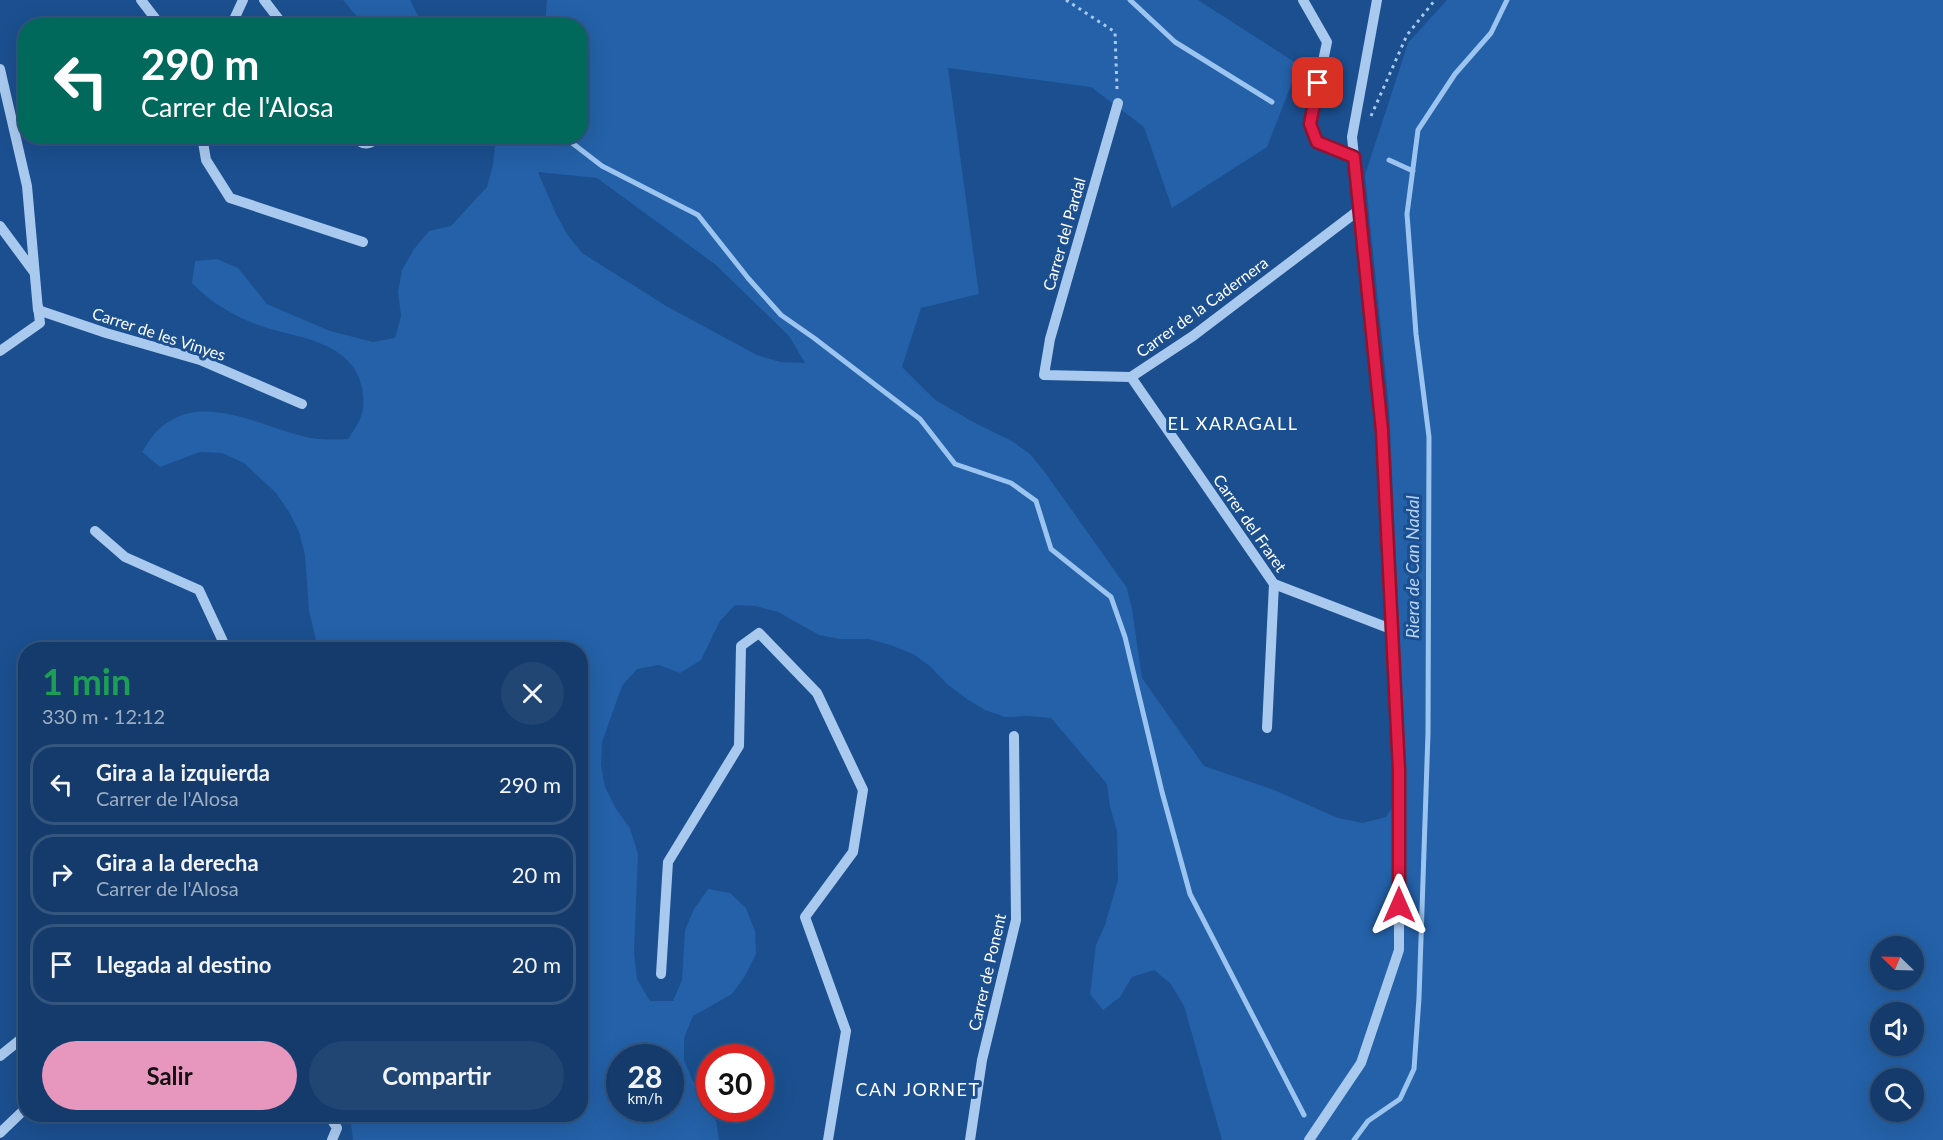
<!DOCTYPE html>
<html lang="es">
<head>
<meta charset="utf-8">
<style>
	:root { --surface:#143b6b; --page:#214673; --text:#f1f3f6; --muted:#9dadc1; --line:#33557e; --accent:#e797bd }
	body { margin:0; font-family:Lato,sans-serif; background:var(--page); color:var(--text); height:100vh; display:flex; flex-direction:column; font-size:22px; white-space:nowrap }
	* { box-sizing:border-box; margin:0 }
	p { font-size:20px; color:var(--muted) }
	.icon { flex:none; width:33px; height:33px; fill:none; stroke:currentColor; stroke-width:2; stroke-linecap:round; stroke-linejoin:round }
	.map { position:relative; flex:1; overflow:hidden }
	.details { position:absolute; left:18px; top:642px; width:570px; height:480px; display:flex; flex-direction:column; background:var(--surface); border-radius:24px; box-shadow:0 6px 24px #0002,0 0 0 2px var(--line) }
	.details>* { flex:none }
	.banner { position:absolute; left:18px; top:18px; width:570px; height:126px; border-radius:24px; box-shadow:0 6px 24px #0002,0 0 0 2px var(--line); background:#00695c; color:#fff; overflow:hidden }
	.needle { width:39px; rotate:293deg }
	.tools { position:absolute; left:1870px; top:936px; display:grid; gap:12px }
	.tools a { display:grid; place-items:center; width:54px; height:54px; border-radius:50%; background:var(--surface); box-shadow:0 6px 24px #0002,0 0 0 2px var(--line); font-size:30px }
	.speed { position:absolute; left:606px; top:1044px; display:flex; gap:12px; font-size:30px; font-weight:700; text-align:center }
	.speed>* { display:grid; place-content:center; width:78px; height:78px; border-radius:50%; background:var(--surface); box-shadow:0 6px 24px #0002,0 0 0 2px var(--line); line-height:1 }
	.speed small { font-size:15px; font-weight:400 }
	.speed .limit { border:9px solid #d22; background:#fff; color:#111 }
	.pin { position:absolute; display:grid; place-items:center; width:51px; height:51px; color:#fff; margin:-26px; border-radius:12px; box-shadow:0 3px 9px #0006 }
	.me { position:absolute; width:66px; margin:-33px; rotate:0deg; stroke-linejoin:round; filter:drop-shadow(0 0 4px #0008) }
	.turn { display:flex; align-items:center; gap:21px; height:126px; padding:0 24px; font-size:27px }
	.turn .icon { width:78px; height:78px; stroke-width:2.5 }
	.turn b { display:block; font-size:42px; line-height:51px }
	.round { display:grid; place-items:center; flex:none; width:63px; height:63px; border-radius:32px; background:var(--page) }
	.overview { display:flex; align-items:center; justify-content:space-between; height:102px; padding:0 24px }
	h1 { font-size:36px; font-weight:700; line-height:45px; color:#1e9e55 }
	.action { display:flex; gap:12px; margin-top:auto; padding:12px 24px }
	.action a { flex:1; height:69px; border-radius:36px; background:var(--accent); color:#111; font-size:24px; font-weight:700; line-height:69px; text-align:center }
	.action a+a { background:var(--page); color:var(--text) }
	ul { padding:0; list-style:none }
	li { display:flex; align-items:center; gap:18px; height:81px; margin:0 12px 9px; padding:0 12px; border:3px solid var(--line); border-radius:24px }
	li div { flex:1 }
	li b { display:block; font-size:22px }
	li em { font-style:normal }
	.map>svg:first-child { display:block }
</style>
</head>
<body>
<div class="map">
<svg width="1943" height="1140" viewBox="0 0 1943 1140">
	<rect width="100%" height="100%" fill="#1b4f8f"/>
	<path fill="#2461a8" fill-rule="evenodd" d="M343 0H410L423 25H364Z
		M547 0H1198L1299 65 1267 147 1172 208 1144 127 1091 87 948 68 979 294 921 308 902 367 934 399 973 422 1012 441 1030 454 1044 471 1127 588 1132 609 1142 678 1204 766 1274 790 1338 818 1363 823 1386 817 1401 796 1405 757 1389 407 1365 175 1408 43 1447 0H1943V1140H1222L1184 1006 1171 984 1154 970 1132 977 1120 997 1103 1010 1090 994 1096 945 1105 925 1118 880 1117 831 1110 807 1107 784 1051 718 1027 716 1005 717 985 710 967 699 947 684 931 667 913 654 890 645 869 639H840L819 635 778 612 756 606 735 605 720 621 701 660 680 673 659 665 637 669 622 686 602 742 601 765 605 787 616 809 630 828 638 854 634 952 637 979 650 1001H673L682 980 685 930 694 909 708 889 730 893 746 908 755 931 756 954 745 976 732 994 693 1016 684 1038V1060L693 1081 716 1121 719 1140H353L350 1115 580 1114V650L318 649 309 611 305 555 299 532 289 512 276 493 244 463 222 453 200 452 160 467 142 452C146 446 150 439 155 433 196 389 255 424 302 436 317 440 332 440 348 439 361 420 366 412 362 388 354 344 302 338 267 328 238 319 212 304 192 283L195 261 217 259 238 268 267 304 330 331 373 342 395 338 401 316 398 292 402 270 414 249 429 231 451 226 487 187 493 165 496 137 580 136V26L545 25ZM538 172 597 178 716 265 789 336 805 363 780 362 757 355 668 307 582 253 567 234 556 214ZM1881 946H1914V980H1881ZM1881 1012H1914V1046H1881ZM620 1058H670V1108H620ZM1881 1078H1914V1112H1881Z"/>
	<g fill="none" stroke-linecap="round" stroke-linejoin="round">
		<path stroke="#9cc4f0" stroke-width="5" d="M1130 0 1175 42 1272 102
			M563 136 602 166 698 215 748 278 781 315 814 338 920 419 955 464 1011 483 1036 501 1051 549 1111 597 1125 637 1162 792 1190 894 1304 1115
			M1389 160 1413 171
			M1354 1140 1368 1121 1400 1099 1414 1069 1419 998 1428 733 1429 437 1416 334 1407 214 1418 130 1455 74 1491 33 1507 0"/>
		<path stroke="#a9c9ee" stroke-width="3" stroke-dasharray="3 4.5" stroke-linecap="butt" d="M1066 0 1115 32 1117 89
			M1371 116 1407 35 1435 0"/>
		<path stroke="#a9c9ee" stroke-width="10" d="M141 0 161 26
			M264 0 284 26
			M1303 0 1327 42 1310 124 1317 142 1354 157
			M231 26 243 0
			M0 69 27 186 38 310 106 333 200 360 302 404
			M1118 103 1050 339 1044 375 1131 377 1193 336 1359 210
			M202 136 206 160 230 198 363 242
			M355 136C362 147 371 145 379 136
			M0 226 34 272
			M0 351 40 323 38 306
			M1131 377 1274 584 1391 629
			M95 531 125 557 199 590 227 650
			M1267 728 1274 584
			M661 974 668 862 739 746 741 646 759 633 817 693 863 790 853 852 805 917 846 1031 828 1140
			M0 1056 26 1035
			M328 1114 337 1128 332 1140
			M0 1133 26 1108
			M970 1140 982 1060 1016 920 1014 736
			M1309 1140 1361 1063 1399 950V770L1382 431 1352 137 1377 0"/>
	</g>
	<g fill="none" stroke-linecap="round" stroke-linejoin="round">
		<defs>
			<path id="route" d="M1318 83 1310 124 1317 142 1354 157 1382 431 1399 770V905"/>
		</defs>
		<use href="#route" stroke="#92132f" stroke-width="15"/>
		<use href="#route" stroke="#e11d48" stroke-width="10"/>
	</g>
	<g text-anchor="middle" stroke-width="6" stroke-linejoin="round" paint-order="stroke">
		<g font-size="16" fill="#fff" stroke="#1b4f8f">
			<text transform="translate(1064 234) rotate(-74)" y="6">Carrer del Pardal</text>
			<text transform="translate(1202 307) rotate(-36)" y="6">Carrer de la Cadernera</text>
			<text transform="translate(159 334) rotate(18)" y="6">Carrer de les Vinyes</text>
			<text transform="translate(1250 523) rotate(55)" y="6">Carrer del Fraret</text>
			<text transform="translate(987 972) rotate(-77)" y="6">Carrer de Ponent</text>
		</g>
		<g font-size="18" letter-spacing="1.5" fill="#fff" stroke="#1b4f8f">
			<text x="1233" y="430">EL XARAGALL</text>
			<text x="918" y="1096">CAN JORNET</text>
		</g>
		<g font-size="18" font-style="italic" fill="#b5d3f5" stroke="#1b4f8f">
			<text transform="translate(1413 567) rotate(-90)" y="6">Riera de Can Nadal</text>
		</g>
	</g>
</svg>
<div class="tools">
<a><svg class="needle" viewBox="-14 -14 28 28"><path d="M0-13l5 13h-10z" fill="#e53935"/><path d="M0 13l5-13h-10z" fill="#9dadc1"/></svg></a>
<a><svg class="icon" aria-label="sound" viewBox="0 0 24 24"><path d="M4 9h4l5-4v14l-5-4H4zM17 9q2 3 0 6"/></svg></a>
<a><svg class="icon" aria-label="search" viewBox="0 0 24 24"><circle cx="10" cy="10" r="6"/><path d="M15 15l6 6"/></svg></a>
</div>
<div class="speed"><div>28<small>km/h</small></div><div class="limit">30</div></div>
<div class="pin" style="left:1318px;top:83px;background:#d93025"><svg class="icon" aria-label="arrive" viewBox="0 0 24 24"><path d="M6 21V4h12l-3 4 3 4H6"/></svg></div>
<svg class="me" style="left:1399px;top:905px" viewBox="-20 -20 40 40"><path d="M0-17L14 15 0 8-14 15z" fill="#e11d48" stroke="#fff" stroke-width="4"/></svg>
<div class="banner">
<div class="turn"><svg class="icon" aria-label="left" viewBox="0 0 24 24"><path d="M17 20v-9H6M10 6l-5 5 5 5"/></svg><div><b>290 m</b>Carrer de l'Alosa</div></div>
</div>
<section class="details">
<div class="overview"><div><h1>1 min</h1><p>330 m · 12:12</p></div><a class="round"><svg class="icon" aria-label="close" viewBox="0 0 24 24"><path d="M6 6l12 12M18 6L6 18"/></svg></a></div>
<ul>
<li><svg class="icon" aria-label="left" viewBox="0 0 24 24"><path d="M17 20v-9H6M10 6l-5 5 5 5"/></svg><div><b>Gira a la izquierda</b><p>Carrer de l'Alosa</p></div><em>290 m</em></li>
<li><svg class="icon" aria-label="right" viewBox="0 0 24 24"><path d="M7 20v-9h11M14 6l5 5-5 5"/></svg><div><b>Gira a la derecha</b><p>Carrer de l'Alosa</p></div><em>20 m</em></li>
<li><svg class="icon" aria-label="arrive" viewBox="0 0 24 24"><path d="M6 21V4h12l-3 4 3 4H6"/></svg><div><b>Llegada al destino</b></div><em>20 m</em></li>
</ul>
<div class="action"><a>Salir</a><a>Compartir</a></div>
</section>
</div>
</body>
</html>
